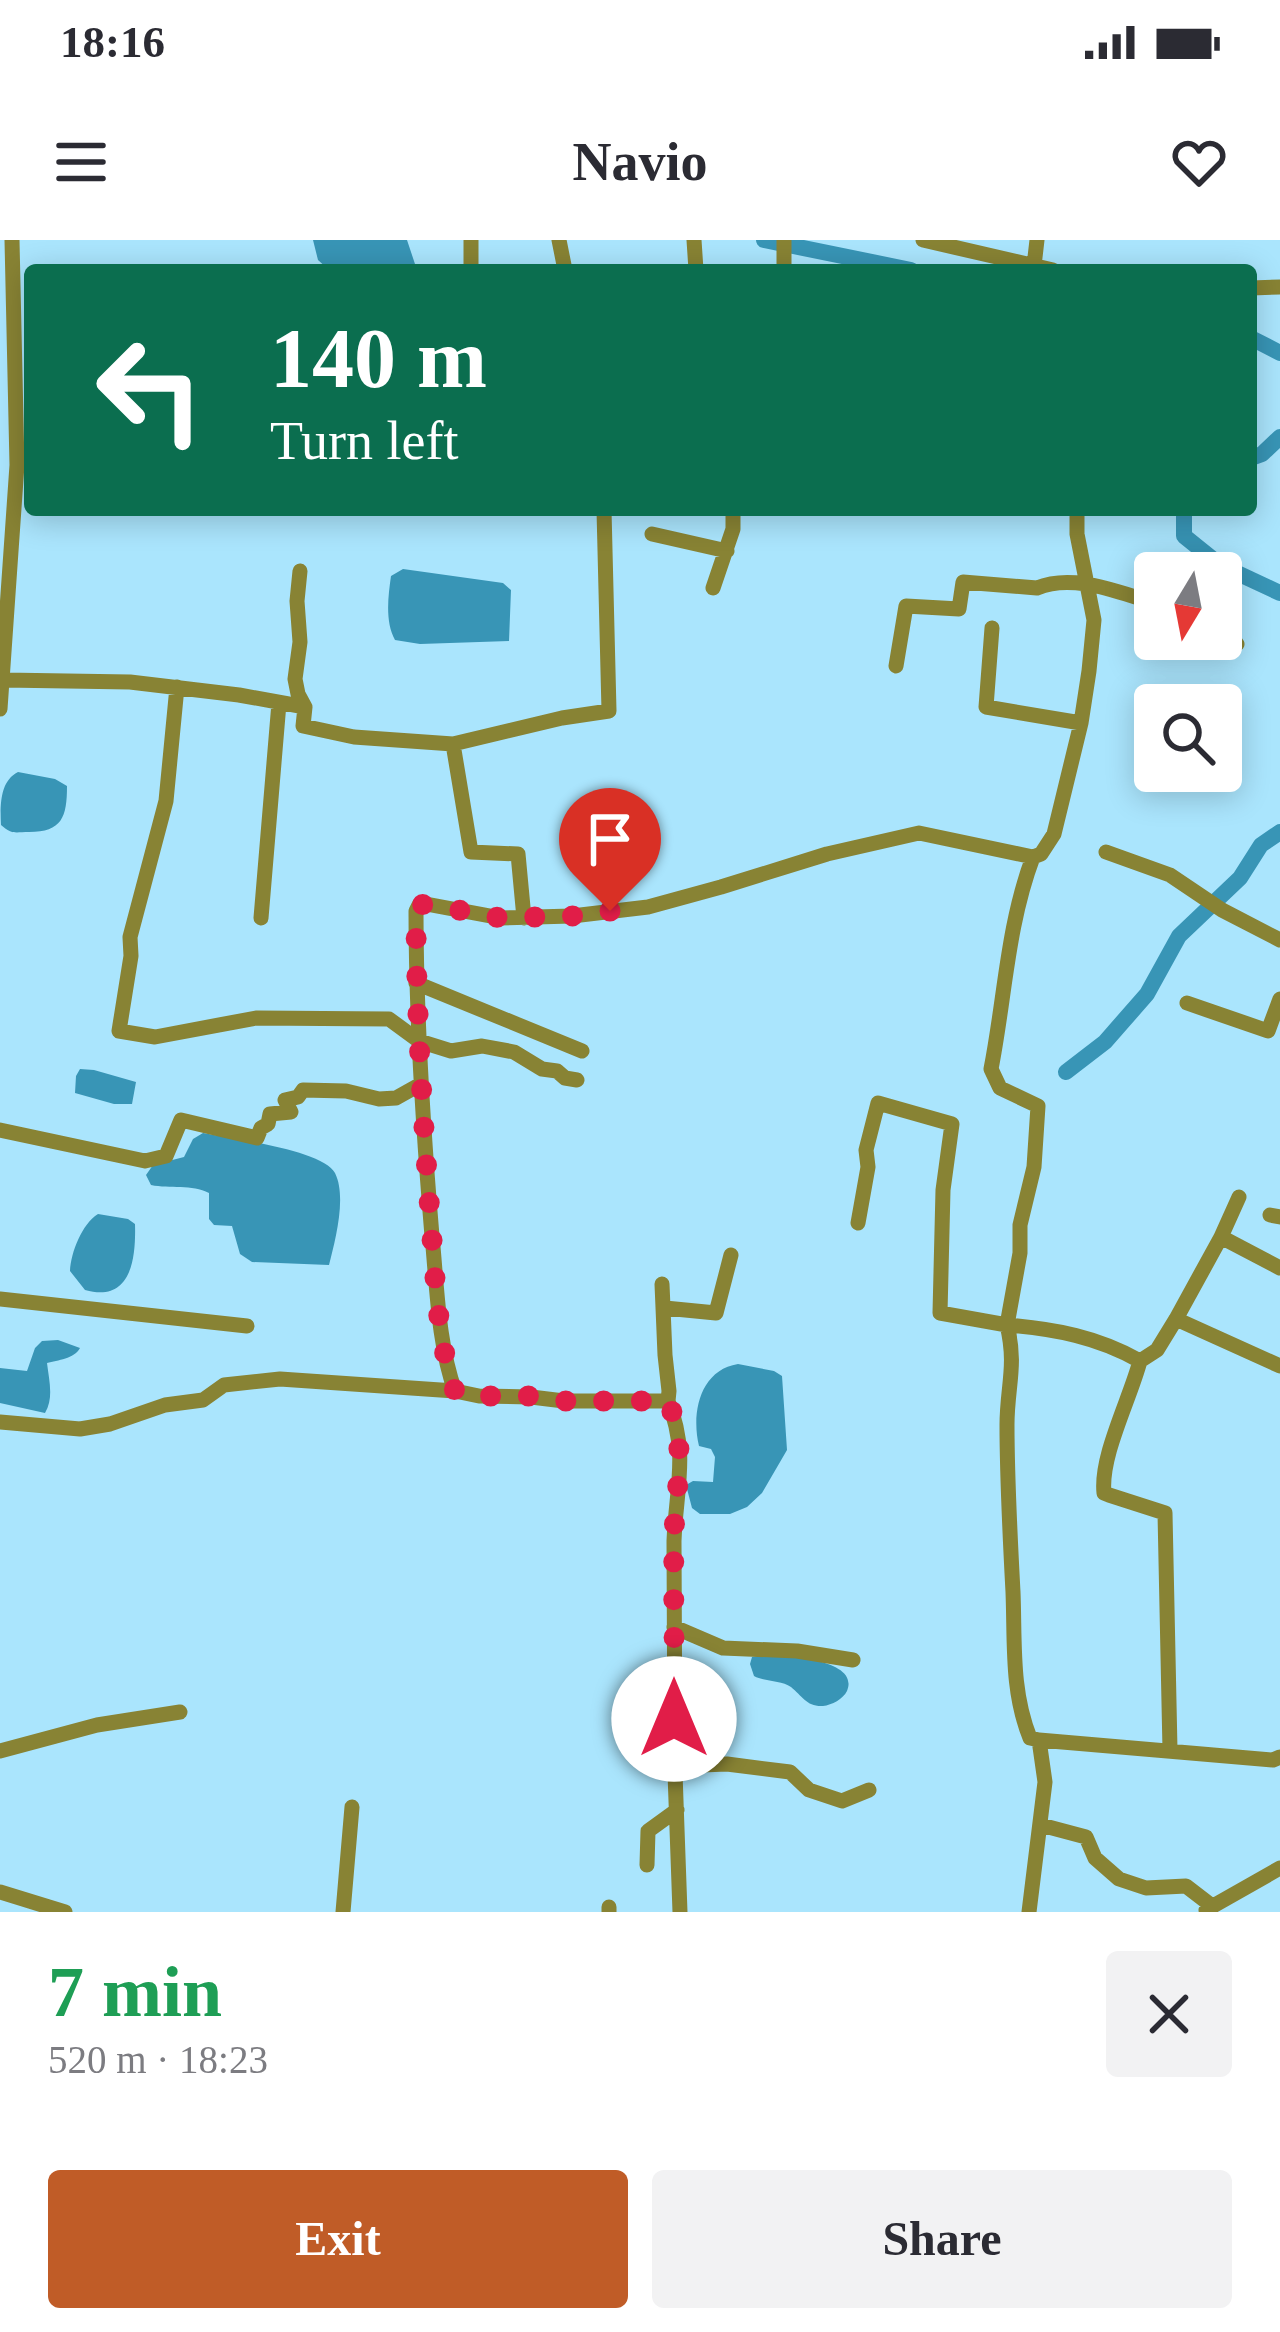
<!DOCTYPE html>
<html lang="en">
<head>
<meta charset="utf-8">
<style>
	:root { --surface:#fff; --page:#f2f2f3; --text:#2b2b33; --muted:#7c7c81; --accent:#c05c27 }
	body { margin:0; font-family:Georgia,serif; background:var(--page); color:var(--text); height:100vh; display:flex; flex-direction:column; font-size:45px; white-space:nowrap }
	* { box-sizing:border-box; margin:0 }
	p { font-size:39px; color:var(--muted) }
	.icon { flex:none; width:66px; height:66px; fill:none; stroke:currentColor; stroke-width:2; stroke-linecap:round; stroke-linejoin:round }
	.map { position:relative; height:1672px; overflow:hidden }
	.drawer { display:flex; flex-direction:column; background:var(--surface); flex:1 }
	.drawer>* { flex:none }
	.top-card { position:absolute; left:24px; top:24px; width:1233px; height:252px; border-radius:12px; box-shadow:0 6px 30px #0003; background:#0b6e4f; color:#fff; overflow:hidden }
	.needle { width:78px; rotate:190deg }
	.buttons { position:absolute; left:1134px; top:312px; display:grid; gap:24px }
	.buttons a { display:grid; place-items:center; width:108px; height:108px; border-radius:12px; background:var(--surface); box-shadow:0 6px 30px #0003; font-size:60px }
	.pin { position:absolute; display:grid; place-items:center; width:102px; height:102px; color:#fff; margin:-123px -51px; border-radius:50% 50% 50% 0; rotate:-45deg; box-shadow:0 0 12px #0007 }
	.pin .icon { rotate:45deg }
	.me { position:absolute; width:132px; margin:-66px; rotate:0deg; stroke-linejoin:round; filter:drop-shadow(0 0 9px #0008) }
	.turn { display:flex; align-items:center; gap:42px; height:252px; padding:0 48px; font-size:54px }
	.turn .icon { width:156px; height:156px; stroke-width:2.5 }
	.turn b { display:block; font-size:84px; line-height:102px }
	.round { display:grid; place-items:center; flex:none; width:126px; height:126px; border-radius:12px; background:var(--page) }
	.overview { display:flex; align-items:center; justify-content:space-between; height:204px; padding:0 48px }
	h1 { font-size:72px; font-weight:700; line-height:90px; color:#1e9e55 }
	.action { display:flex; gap:24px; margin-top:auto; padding:24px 48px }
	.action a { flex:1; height:138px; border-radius:12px; background:var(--accent); color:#fff; font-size:48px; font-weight:700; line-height:138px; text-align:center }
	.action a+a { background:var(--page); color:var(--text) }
	.status { display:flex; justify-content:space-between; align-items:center; height:84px; padding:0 60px; background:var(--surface); direction:ltr }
	.status svg { height:33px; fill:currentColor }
	header { display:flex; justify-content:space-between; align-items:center; height:156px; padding:0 48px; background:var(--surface); font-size:54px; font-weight:700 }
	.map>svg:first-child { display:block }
</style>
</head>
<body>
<div class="status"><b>18:16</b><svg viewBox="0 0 49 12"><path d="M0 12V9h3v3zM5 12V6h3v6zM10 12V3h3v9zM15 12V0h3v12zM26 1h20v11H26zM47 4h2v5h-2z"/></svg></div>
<header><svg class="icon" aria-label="menu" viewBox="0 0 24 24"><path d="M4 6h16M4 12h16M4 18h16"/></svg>Navio<svg class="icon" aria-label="heart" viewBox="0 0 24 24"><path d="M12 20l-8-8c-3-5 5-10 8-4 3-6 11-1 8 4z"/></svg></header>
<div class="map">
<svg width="1280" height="1672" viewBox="0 0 1280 1672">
	<rect width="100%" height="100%" fill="#aae5fd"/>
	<path fill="#3895b6" d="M313 0H407L415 24 410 30H329L318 20Z
		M403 329 503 343 511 350 509 401 420 404 395 400C385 382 388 357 391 336Z
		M18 532 55 539 67 546C67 577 62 592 29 592 15 592 12 595 1 585 0 565 0 541 18 532Z
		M80 829 94 830 136 842 132 864H114L75 853 76 836Z
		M203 893C229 898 324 910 335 933 347 957 335 1001 329 1025L252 1022 240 1014 232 986 214 985 209 979V953C192 944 170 949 151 945L146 935 153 925 184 917 193 899Z
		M98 974 128 979 135 984C136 1019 131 1063 85 1050L70 1031C71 1012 82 984 98 974Z
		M58 1100 80 1108C74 1119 58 1120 47 1123 49 1140 54 1158 45 1173L0 1163V1128L27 1131 35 1108 42 1101Z
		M738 1124 774 1131 782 1136 787 1210 762 1253 747 1267 730 1274H700L692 1268 686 1245 693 1241 713 1242 715 1217 711 1209 699 1206C691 1173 700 1130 738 1124Z
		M769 1414C788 1417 860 1419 847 1451 843 1459 832 1465 823 1466 807 1467 802 1456 791 1447 781 1440 765 1442 754 1436L750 1424 752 1417Z"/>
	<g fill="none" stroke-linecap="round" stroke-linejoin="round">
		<path stroke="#3895b6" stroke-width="16" d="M764 0 911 30
			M1251 98 1280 113
			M1251 218 1262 214 1280 197
			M1184 270V296L1220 325 1280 353
			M1066 832 1105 802 1147 754 1179 696 1240 638 1261 605 1280 592"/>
		<path stroke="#888334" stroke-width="15" d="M471 0V30
			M559 0 565 30
			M694 0 696 30
			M784 0V30
			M923 0 1053 30
			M1034 26 1037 0
			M1251 48 1280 47
			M652 294 727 311
			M300 331 297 361 300 402 295 439 298 454 305 467
			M713 348 733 289V270
			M992 388 986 467 1081 483
			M1221 398 1237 404
			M896 426 906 366 959 369 963 342 1037 348C1073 333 1117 352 1152 362L1151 370 1155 373
			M4 440 130 442 239 455 305 467 303 486 354 497 453 504 471 612 518 614 524 678
			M177 447 166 561 130 697 131 716 119 791 155 797 256 778 389 779 419 801 451 811 482 806 514 812 542 829 557 831 565 838 577 840
			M0 469 17 225 12 0
			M453 504 562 478 609 471 604 270
			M1106 612 1170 635 1222 670 1280 700
			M1033 617C1007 686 1005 758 991 829L1000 848 1038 866 1034 927 1020 985V1013L1007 1085C1055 1089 1098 1097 1140 1121 1130 1159 1100 1216 1104 1253L1109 1255 1165 1273 1170 1510
			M261 678 279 463
			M416 743 582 811
			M1187 763 1268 791 1280 759
			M0 890 145 921 166 916 181 880 257 898 261 888 268 884 270 874 291 872 285 860 298 857 303 850 346 851 379 859 396 858 421 844
			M1270 975 1280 977
			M858 983 868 927 866 910 878 863 952 884 943 950 940 1073 1007 1085C1017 1126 1007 1146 1007 1185 1007 1241 1010 1296 1013 1352 1015 1402 1011 1451 1030 1498L1039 1500 1045 1542 1029 1672
			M1221 997 1280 1028
			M662 1044 665 1115 669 1151 668 1161
			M0 1059 247 1086
			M665 1068 716 1073 731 1015
			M1176 1079 1280 1126
			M1140 1121 1157 1110 1176 1079 1221 997 1239 957
			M0 1182 80 1189 110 1184 165 1165 203 1160 224 1145 280 1139 455 1151
			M674 1387 723 1408 797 1411 853 1420
			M1039 1500 1273 1520 1280 1517
			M0 1511 97 1485 180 1472
			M676 1526 727 1524 790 1532 809 1550 842 1561 869 1550
			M1041 1585 1086 1597 1095 1618 1119 1639 1146 1648 1186 1646 1212 1666
			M647 1625 648 1591 677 1570
			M0 1652 65 1672
			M609 1667V1672
			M1206 1670 1280 1628
			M343 1672 352 1567
			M680 1672 675 1533 674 1301C676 1248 689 1213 668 1161H564L531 1157 479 1156 455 1151C438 1104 437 1046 432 996 423 888 416 780 416 671L419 665 426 664 501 678 572 676 648 667 721 647 827 614 919 593 1033 617 1041 614 1054 594 1081 483 1089 431 1094 380 1077 294V270"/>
	</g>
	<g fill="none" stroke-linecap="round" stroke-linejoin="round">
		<path stroke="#e11d48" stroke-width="21" stroke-dasharray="0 37.8" d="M610 671 572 676 501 678 426 664 419 665 416 671C416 777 423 881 431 986 435 1036 438 1105 455 1151L479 1156H531L563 1161H668C689 1212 674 1249 674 1300 673 1360 675 1420 674 1479"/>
	</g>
</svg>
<div class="buttons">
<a><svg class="needle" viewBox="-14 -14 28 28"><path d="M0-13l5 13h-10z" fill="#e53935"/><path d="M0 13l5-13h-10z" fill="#7c7c81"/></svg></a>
<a><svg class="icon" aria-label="search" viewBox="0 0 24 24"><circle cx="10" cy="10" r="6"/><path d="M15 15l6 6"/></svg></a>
</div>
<div class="pin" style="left:610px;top:671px;background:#d93025"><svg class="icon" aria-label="arrive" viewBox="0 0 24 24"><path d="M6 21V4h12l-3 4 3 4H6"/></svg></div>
<svg class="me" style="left:674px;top:1479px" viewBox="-20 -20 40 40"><circle r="19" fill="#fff"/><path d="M0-13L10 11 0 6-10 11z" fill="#e11d48"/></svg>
<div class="top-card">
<div class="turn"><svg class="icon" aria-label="left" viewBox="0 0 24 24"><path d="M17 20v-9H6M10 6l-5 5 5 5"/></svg><div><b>140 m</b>Turn left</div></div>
</div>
</div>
<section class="drawer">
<div class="overview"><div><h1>7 min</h1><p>520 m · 18:23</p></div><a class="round"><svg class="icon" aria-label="close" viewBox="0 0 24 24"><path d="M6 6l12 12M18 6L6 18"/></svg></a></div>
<div class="action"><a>Exit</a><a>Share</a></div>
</section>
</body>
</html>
